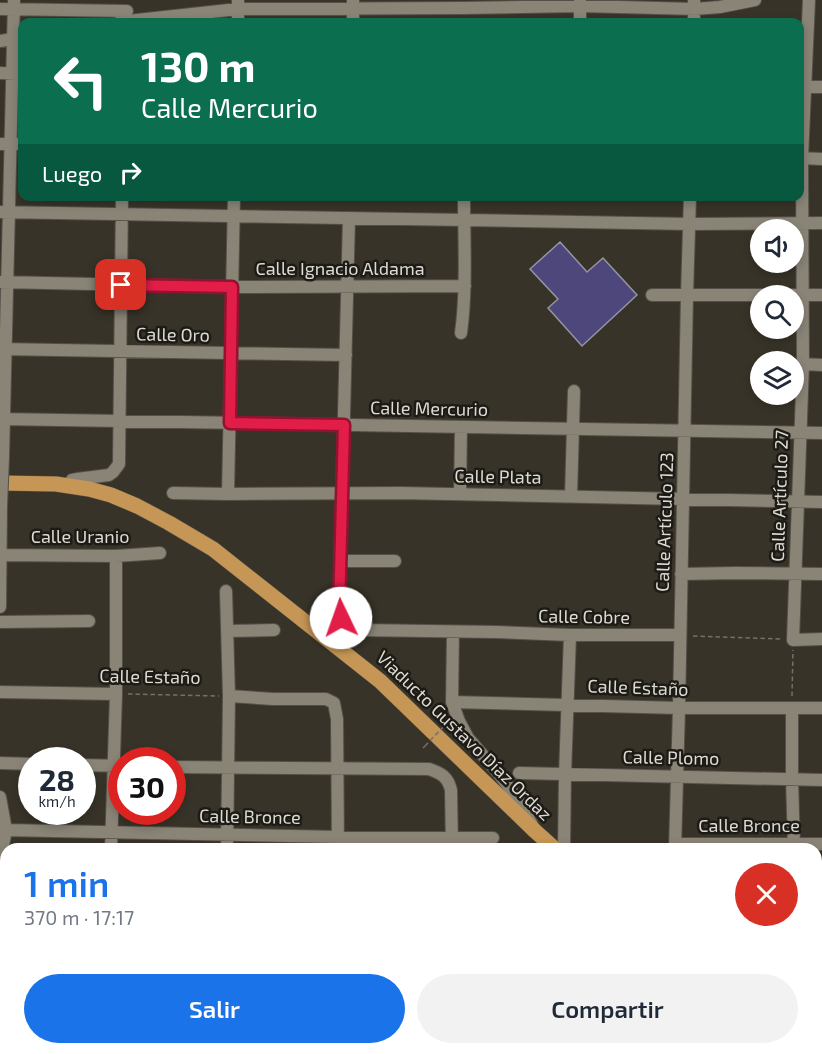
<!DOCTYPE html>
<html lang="es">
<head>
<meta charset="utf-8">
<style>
	:root { --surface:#fff; --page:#f2f2f3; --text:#1f2937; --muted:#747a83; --accent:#1a73e8 }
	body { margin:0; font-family:"Exo 2",sans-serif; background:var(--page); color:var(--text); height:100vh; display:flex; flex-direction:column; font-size:22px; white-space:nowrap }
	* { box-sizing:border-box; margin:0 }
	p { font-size:20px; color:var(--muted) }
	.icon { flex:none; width:33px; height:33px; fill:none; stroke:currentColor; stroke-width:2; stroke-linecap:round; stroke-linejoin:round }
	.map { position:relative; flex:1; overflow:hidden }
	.details { position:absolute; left:0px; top:843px; width:822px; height:212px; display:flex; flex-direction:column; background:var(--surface); border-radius:18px 18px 0 0; box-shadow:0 3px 9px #0003 }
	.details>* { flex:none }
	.guide { position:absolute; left:18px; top:18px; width:786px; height:183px; border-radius:12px; box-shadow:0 3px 9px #0003; background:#0b6e4f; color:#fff; overflow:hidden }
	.fabs { position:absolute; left:750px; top:219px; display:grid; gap:12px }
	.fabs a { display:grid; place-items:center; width:54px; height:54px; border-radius:50%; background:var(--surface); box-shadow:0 3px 9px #0003; font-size:30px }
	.speed { position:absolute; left:18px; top:747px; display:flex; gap:12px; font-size:30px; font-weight:700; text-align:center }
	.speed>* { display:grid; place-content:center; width:78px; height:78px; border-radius:50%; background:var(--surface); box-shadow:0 3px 9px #0003; line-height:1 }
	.speed small { font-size:15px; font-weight:400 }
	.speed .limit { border:9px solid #d22; background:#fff; color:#111 }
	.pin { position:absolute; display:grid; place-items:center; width:51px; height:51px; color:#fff; margin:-26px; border-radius:12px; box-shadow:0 3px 9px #0006 }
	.me { position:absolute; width:66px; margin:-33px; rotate:357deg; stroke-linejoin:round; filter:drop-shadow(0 0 4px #0008) }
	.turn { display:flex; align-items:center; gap:21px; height:126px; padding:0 24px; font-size:27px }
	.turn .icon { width:78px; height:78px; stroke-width:2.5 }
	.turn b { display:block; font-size:42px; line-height:51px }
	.then { display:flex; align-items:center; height:57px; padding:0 24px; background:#0003; gap:12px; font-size:22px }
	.round { display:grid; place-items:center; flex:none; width:63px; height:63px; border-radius:32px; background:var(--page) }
	.overview { display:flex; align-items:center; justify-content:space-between; height:102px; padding:0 24px }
	h1 { font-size:36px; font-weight:600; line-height:45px; color:var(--accent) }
	.cta { display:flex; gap:12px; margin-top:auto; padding:12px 24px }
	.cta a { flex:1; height:69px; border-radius:36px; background:var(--accent); color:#fff; font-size:24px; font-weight:600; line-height:69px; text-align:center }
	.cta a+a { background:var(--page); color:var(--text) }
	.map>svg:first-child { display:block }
</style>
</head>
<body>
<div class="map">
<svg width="822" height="1054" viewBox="0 0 822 1054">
	<rect width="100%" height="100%" fill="#383328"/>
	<path fill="#4e477c" stroke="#9594a2" stroke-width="1.5" d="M560 242 587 272 603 258 637 295 582 346 548 308 558 299 530 269Z"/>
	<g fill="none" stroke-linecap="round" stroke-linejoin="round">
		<defs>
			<path id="minor" d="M809 0 802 158 803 364 793 640 822 639
				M0 9 127 11
				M119 22 238 9 463 8 580 6 695 9 720 7 755 0
				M238 22V0
				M353 22V0
				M580 22V0
				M694 22V0
				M0 41 22 37
				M0 73 22 74
				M800 87H822
				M0 144H22
				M800 158 822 159
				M0 212 690 224 822 223
				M349 218 339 611C342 622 347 628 359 630L496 632 570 635H680
				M0 282 232 287 465 286
				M652 295H822
				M461 333C467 288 464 242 464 196
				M0 349 346 355
				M803 364 822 365
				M0 419 822 433
				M3 457 14 0
				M70 486 72 480 77 479 109 475 113 472 119 464 122 196
				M173 493 228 494 400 493 822 502
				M228 494 234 196
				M460 494 461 427
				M571 496 574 391
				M0 555 116 556 160 553
				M341 561H395
				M681 574 735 573 822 574
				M226 591 229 696 227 849
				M0 607 1 506
				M0 622 89 621
				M227 631 274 630
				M453 632 452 702 459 721 468 738 500 775 522 805 532 825
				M0 692 116 694
				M229 696 273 699H326L334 703 337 719 338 849
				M452 702 679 708H822
				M792 708V779L794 849
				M0 763 32 764
				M82 765 122 766
				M172 767 429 769C441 773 448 777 451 790L452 849
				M519 773 822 780
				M0 797 6 830 2 851 0 888
				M6 830 386 838H493
				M675 844H822
				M111 849 116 694V556
				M564 849 565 775 570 635
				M675 849 679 708 687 295 690 196
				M0 900H6
				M816 910H822
				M0 966H6
				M816 980H822
				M0 1036H6
				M106 1048V1054
				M339 1048V1054
				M724 1048 792 1054
				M225 1054V1048
				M451 1054V1048
				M564 1054V1048
				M677 1054V1048"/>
			<path id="major" d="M0 483 56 484 89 489 111 495 137 506 169 523 213 549 380 681 535 831 555 849
				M816 945H822"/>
		</defs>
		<use href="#minor" stroke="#555047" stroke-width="14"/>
		<use href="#major" stroke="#555047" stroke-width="16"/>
		<path stroke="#757167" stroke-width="1.5" stroke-dasharray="4.5 3" stroke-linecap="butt" d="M693 636 781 639
			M128 694 219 696
			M792 696 793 650
			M423 748 425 746"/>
		<use href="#minor" stroke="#8a8477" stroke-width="12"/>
		<use href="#major" stroke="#c59655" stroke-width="15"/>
		<defs>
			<path id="minor-bridge" d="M1 506 3 457"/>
		</defs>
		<use href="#minor-bridge" stroke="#555047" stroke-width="14" stroke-linecap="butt"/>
		<path stroke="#757167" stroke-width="1.5" stroke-dasharray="4.5 3" stroke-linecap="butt" d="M425 746 444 726"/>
		<use href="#minor-bridge" stroke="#8a8477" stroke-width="12"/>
	</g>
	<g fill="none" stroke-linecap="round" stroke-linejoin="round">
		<defs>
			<path id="route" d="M121 285 232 287 230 423 344 425 339 611 341 618"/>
		</defs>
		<use href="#route" stroke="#92132f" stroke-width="15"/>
		<use href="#route" stroke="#e11d48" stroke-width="10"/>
	</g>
	<g text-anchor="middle" stroke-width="5" stroke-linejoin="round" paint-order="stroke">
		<g font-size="18" fill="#dedad3" stroke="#1d1b16">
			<text x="340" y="275">Calle Ignacio Aldama</text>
			<text transform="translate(173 335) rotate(1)" y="6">Calle Oro</text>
			<text transform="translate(429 409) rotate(1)" y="6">Calle Mercurio</text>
			<text transform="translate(498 477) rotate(1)" y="6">Calle Plata</text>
			<text transform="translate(780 496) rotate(-88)" y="6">Calle Artículo 27</text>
			<text transform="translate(665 522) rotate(-88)" y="6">Calle Artículo 123</text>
			<text x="80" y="543">Calle Uranio</text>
			<text transform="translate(584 617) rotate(1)" y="6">Calle Cobre</text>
			<text transform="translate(150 677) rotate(1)" y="6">Calle Estaño</text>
			<text transform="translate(638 688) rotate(2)" y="6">Calle Estaño</text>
			<text transform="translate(464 736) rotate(44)" y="6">Viaducto Gustavo Díaz Ordaz</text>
			<text transform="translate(671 758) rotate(1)" y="6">Calle Plomo</text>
			<text transform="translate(250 817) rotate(1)" y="6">Calle Bronce</text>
			<text x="749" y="832">Calle Bronce</text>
		</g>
	</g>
</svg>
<div class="fabs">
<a><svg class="icon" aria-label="sound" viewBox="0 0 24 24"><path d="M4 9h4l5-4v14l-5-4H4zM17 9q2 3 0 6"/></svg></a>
<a><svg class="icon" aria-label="search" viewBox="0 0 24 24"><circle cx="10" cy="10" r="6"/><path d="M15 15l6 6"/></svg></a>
<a><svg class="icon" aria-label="layers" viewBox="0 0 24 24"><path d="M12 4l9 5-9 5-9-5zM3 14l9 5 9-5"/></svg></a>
</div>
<div class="speed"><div>28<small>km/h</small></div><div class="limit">30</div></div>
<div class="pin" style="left:121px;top:285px;background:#d93025"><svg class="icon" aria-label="arrive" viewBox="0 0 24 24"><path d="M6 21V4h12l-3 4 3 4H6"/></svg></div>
<svg class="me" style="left:341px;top:618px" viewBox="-20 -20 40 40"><circle r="19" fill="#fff"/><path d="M0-13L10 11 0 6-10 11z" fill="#e11d48"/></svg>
<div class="guide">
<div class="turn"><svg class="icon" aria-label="left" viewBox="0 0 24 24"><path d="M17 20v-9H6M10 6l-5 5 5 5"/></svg><div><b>130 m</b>Calle Mercurio</div></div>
<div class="then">Luego<svg class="icon" aria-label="right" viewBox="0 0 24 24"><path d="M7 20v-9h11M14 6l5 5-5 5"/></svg></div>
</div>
<section class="details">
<div class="overview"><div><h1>1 min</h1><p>370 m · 17:17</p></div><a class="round" style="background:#d93025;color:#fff"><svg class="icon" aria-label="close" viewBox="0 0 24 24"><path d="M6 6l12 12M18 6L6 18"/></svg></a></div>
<div class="cta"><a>Salir</a><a>Compartir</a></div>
</section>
</div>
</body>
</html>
